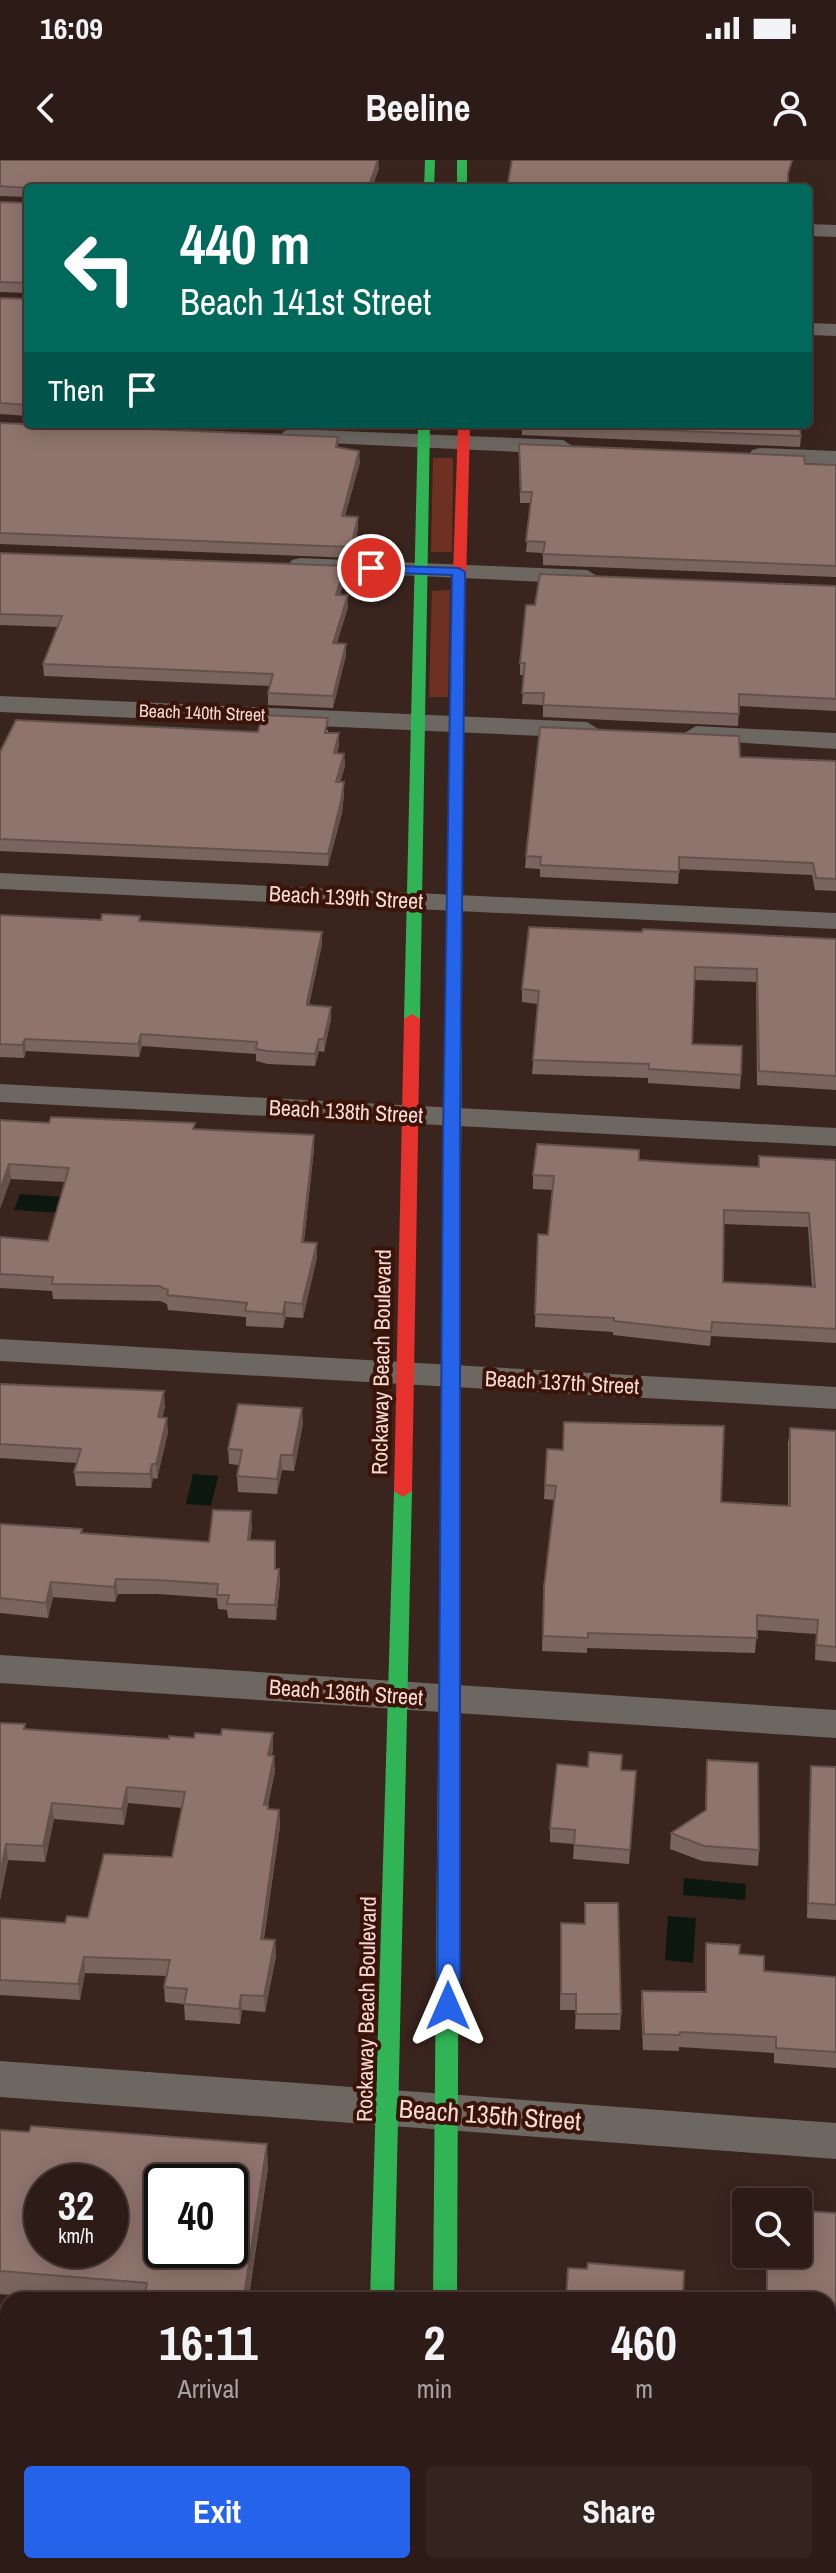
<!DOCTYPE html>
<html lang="en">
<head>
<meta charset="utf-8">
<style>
	:root { --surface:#2c1b16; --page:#34241f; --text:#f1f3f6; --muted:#a6a1a1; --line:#483935; --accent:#2563eb }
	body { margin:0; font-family:"Archivo Narrow",sans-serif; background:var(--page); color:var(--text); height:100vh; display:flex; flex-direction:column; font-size:30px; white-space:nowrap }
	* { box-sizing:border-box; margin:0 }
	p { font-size:26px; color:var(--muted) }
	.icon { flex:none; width:44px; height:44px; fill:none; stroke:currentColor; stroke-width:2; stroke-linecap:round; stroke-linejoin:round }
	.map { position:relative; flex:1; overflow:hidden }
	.sheet { position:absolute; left:0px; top:2132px; width:836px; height:282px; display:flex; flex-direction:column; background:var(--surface); border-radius:24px 24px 0 0; box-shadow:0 4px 20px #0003,0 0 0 2px var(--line) }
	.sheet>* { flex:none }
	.top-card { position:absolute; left:24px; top:24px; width:788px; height:244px; border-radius:8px; box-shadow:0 4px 20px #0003,0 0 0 2px var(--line); background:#00695c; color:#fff; overflow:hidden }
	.buttons { position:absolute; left:732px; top:2028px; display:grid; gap:16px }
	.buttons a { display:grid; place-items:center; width:80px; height:80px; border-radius:8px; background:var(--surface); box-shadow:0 4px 20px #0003,0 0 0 2px var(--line); font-size:40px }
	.speed { position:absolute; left:24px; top:2004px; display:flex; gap:16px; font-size:40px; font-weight:700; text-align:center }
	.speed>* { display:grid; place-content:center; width:104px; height:104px; border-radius:50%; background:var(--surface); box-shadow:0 4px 20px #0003,0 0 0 2px var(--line); line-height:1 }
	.speed small { font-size:20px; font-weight:400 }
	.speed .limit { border:4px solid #111; border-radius:12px; background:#fff; color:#111 }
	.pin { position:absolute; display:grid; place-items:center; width:68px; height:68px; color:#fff; margin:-34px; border:4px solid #fff; border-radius:50%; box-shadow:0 2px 8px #0007 }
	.me { position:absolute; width:88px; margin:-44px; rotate:0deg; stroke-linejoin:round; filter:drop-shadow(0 0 6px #0008) }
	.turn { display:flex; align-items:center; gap:28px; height:168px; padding:0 24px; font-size:36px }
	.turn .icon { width:104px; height:104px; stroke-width:2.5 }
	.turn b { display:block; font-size:56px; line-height:68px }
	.then { display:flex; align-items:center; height:76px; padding:0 24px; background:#0003; gap:16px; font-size:30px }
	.eta { display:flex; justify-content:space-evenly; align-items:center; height:136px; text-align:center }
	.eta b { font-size:48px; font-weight:700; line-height:56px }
	.action { display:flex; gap:16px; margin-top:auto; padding:16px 24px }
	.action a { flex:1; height:92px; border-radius:8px; background:var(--accent); color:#fff; font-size:32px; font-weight:700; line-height:92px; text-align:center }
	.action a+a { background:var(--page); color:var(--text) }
	.status { display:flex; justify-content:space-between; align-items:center; height:56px; padding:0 40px; background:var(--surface); direction:ltr }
	.status svg { height:22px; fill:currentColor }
	header { display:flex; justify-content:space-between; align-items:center; height:104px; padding:0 24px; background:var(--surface); font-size:36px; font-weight:700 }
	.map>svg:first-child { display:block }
</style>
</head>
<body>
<div class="status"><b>16:09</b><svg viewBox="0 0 49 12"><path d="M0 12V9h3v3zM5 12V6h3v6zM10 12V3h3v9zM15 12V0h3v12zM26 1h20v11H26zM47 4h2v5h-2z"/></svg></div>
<header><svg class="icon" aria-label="back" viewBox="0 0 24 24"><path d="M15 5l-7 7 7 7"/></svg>Beeline<svg class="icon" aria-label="person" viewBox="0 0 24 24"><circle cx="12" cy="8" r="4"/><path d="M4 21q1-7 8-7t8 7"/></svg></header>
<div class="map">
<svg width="836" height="2413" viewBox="0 0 836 2413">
	<rect width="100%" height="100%" fill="#3a241e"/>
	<path fill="#6e3121" d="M433 298H453L452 392H431Z
		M450 430 448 537H429L432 431Z"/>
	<path fill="#0c170f" d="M20 1034 64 1037 59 1053 14 1050Z
		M193 1314 218 1316 211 1346 186 1344Z
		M684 1718 746 1724 745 1740 683 1735Z
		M668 1756 696 1758 693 1803 665 1800Z"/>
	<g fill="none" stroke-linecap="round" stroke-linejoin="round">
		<path fill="#6c6760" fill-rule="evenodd" d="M808 64 836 65V77L808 76Z
			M808 163 836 164V176L808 175Z
			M292 269 563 280 574 287 563 294 284 281 281 276 284 271Z
			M760 288 836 291V305L752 300 749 295 752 290Z
			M300 398 587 410 599 417 587 424 292 410 288 405 292 400Z
			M0 536 587 562 600 570 587 578 0 552Z
			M696 566 836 573V589L687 579 683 574Z
			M0 713 836 753V769L0 729Z
			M0 924 836 968V986L0 942Z
			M0 1179 836 1227V1249L0 1201Z
			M0 1495 836 1550V1578L0 1523Z
			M0 1901 836 1963V1999L0 1937Z"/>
		<path fill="#30b455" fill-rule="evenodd" d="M425 0H435L434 28H424Z
			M457 0H467V28H457Z
			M418 264H430L420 859 412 864 404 859Z
			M457 499 464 503 459 1342 450 1348 441 1342 450 503Z
			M403 1325 412 1331 394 2140H370L394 1331Z
			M448 1687 456 1689 459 1695 457 2140H433L437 1695 440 1689Z"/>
		<path fill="#ff9f0a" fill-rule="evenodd" d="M450 1336 459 1342V1695L456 1701 448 1703 440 1701 437 1695 441 1342Z
			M360 2406H386V2413H360Z
			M430 2406H456V2413H430Z"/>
		<path fill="#e5322d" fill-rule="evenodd" d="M458 264H470L464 503 457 507 450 503Z
			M412 854 420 859 412 1331 403 1337 394 1331 404 859Z"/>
	</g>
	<path fill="#7b645e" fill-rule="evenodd" d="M0 0 379 8 372 28H28V37L0 36Z
		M0 42 28 43V133L0 132Z
		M0 138 28 139V256L0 254Z
		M0 263 338 277V288L360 302 345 356 358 368 352 398 0 384Z
		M237 264H344L343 268Z
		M522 264 801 276 800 287 522 275Z
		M519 295 836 305V417L543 405V393L526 392 531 343H520Z
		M0 393 345 418 340 435H348V447L337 483 346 484V495L333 548 268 545V533L270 526 44 516 43 504 58 467 0 465Z
		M836 426V551L739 546 738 566 543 557V545L522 544 524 515H520V503L535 445Z
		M328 570V573L339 585 337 594H344L345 606 340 622H344V634L342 653 328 706 0 691V592L258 572Z
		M740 597 836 601V731L815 730 812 715 679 709 678 724 540 717V709L525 708 526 696Z
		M0 755 101 760 140 756 141 761 322 784 309 845 331 847V859L324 892 319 891 315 906 268 904 256 901V894L142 886 139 897 26 891 24 898 0 897Z
		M642 772 836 779V930L757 925 756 822 695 820 692 884 741 915 740 929 648 923V918L532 914 538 844 522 842V829Z
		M0 960 195 969 314 989 304 1082 317 1083V1097L303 1158 286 1157 283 1168 246 1166V1157L168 1150 167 1144 160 1141 53 1139 52 1131 0 1128V1077L48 1081 65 1022 11 1019Z
		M759 996 836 1000V1183L711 1176 710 1186 613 1175V1172L535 1167 538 1074 548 1075 553 1030 533 1029V1015L639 1000 758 1007ZM723 1064 808 1067 812 1127 723 1122Z
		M0 1224 165 1246 162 1258 168 1272 157 1319 153 1318 151 1328 76 1326 74 1312 77 1303 0 1298Z
		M303 1263 294 1311 282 1310 277 1334 238 1332 237 1316 239 1305 229 1304 228 1289Z
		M790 1268 836 1271V1502L815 1500 816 1474 757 1470 755 1493 587 1488V1493L542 1491 544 1427 555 1340 544 1339 547 1289 721 1342 788 1346V1283Z
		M0 1364 82 1369V1373L209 1382 252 1366 250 1380 276 1409H279L280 1423 276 1460 228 1458 227 1450 218 1449 217 1438 157 1434H118L115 1442 53 1437 48 1458 0 1453Z
		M0 1563 26 1569 273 1588 272 1595 275 1611 268 1645V1649L279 1650 280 1666 264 1779 275 1780 276 1796 265 1852 242 1850 240 1864 185 1860 184 1844 165 1842 164 1827 166 1816 85 1813 80 1840 0 1835V1758L65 1763 88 1758 172 1697 182 1648 128 1643 124 1665 54 1659 45 1702 8 1700 0 1740Z
		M707 1600 759 1690 758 1706 702 1701 670 1689 671 1673 705 1650Z
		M811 1606 836 1607V1760L807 1758 810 1620Z
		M636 1611 629 1704 573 1699 574 1684 550 1682V1668Z
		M585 1743 621 1854 620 1870 575 1869 576 1850H560L561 1763 584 1764Z
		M706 1783 739 1794 764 1811 836 1817V1908L774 1903V1893L679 1887V1891L643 1890 641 1847 642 1831 705 1832Z
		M0 1970 268 2008 249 2136 257 2140H74L0 2134Z
		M805 2051 836 2053V2184H828V2140H766V2111L767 2095 771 2096V2094H798L803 2072Z
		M578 2406H671L670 2413H578Z
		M740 2406H828L836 2413H752V2407Z"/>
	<path fill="#64514c" d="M378 0 379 8 372 28H368Z
		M359 291 360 302 342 367V356Z
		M358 357V368L352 398 351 387Z
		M345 406V418L336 446V435Z
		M348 435V447L333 495V483Z
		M346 484V495L333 548V536Z
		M339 573V585L334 605V593Z
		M344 594 345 606 337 634 336 622Z
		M344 622V634L342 653 328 706V694Z
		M322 772V784L307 854V842Z
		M331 847V859L324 892V879Z
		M141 874 142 886 139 897 138 884Z
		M25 879 26 891 24 898 22 885Z
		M319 879V891L315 906V894Z
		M314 975V989L302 1096V1082Z
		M9 1004 11 1019 0 1049V1030Z
		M317 1083V1097L303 1158 302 1144Z
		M285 1142 286 1157 283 1168V1154Z
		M164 1231 165 1246 159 1272 158 1257Z
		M302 1248 303 1263 294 1311 293 1295Z
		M167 1258 168 1272 157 1319 156 1304Z
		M281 1295 282 1310 277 1334V1319Z
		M152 1304 153 1318 151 1328 150 1314Z
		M251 1351 252 1366 249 1395 248 1380Z
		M279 1409 280 1423 276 1460 275 1445Z
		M116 1419 118 1434 115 1442 114 1427Z
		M51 1422 53 1437 48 1458 46 1443Z
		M273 1573V1588L269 1611 268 1595Z
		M274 1596 275 1611 264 1660V1645Z
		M127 1627 128 1643 124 1665 122 1649Z
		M52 1643 54 1659 45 1702 43 1686Z
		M279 1650 280 1666 261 1794V1779Z
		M6 1684 8 1700 0 1740V1715Z
		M275 1780 276 1796 265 1852 264 1836Z
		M84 1797 85 1813 80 1840 78 1824Z
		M241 1835 242 1850 240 1864 239 1849Z
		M267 1984 268 2008 248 2140 244 2136Z"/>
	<path fill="#8f746d" stroke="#64514c" stroke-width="2" fill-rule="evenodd" d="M0 0H378L368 28H29L0 26Z
		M512 0H792L788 14V28H507Z
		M0 42 28 43V123L0 122Z
		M0 138 28 139V246L27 245 0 243Z
		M0 263 338 277 336 287 359 291 342 356 358 357 351 387 0 373Z
		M522 264H799L801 276Z
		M519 284 804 296 805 304 836 305V406L543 394 545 382 526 381 532 332H521Z
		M0 393 345 406 336 435H348L333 483 346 484 333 536 268 533 273 514 43 504 62 456 0 454Z
		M540 414 836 426V539L739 534V554L543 545 544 533H522L525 503H520L526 445H535Z
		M262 555 328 558 325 573H339L334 593 344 594 336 622H344L341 641 328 694 0 679V592L16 560 258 572Z
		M540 567 739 576 740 597 836 601V719L816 718 813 703 679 697V712L540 705 541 697 526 696Z
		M102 754 140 756 139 761 322 772 307 842V845L331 847 324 879H319L315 894 267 891 256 889 257 882 141 874 138 884 25 879 22 885 0 884V755L101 760Z
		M529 767 642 772 643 769 836 779V916L759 911 757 809 695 807 692 884 742 886 741 915 649 909V904L533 900 539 831 522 829Z
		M51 957 195 963 193 969 314 975 302 1082 317 1083 302 1144 285 1142 283 1154 245 1151 247 1143 167 1135 168 1130 159 1126 52 1124 53 1117 0 1114V1077L48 1081 69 1008 9 1004 0 1030V960L49 963Z
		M537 984 639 990V1000L697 1004 759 1007V996L836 1000V1169L712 1162 711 1172 614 1161V1158L535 1154 538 1074 548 1075 554 1016 533 1015ZM724 1050 809 1053 815 1127 723 1122Z
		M0 1224 164 1231 158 1257 167 1258 156 1304H152L150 1314 74 1312 81 1289 0 1284Z
		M238 1244 302 1248 293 1295H281L277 1319 237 1316 242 1290 228 1289Z
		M564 1262 724 1266 721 1342 790 1346V1268L836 1271V1487L816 1485 818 1460 757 1455V1478L588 1473V1478L543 1476 544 1427 556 1326 545 1325 547 1289 563 1290Z
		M213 1350 251 1351 248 1380 275 1381V1409H279L275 1445 227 1444 229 1435H217L218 1424 156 1420 116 1419 114 1427 51 1422 46 1443 0 1438V1364L82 1369 81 1373 209 1382Z
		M0 1563 25 1564 24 1569 169 1579V1576L194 1578 195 1573 221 1575 222 1569 273 1573 268 1595 274 1596 264 1645H268V1649L279 1650 261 1779 275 1780 264 1836 241 1835 239 1849 184 1844 187 1829 164 1827 170 1800 84 1797 78 1824 0 1820V1758L65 1763 67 1756 88 1758 104 1694 172 1697 185 1632 127 1627 122 1649 52 1643 43 1686 6 1684 0 1715Z
		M589 1592 622 1595 621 1610 636 1611 630 1690 574 1685 575 1670 550 1668 557 1604 588 1607Z
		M707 1600 758 1603 759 1690 704 1686 671 1673 706 1650Z
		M811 1606 836 1607V1745L808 1743Z
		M585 1743H618L621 1854H576V1834H561V1763L585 1764Z
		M706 1783 740 1785 739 1794 764 1796V1811L836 1817V1892L776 1888V1877L680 1872V1875L644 1874 642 1831 706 1832Z
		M31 1966 267 1984 244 2136 256 2137V2140H144L147 2123 0 2111V1970L29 1972ZM42 2022H110V2090H42ZM162 2022H230V2090H162Z
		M805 2051 836 2053V2169L828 2168V2140H767V2095L798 2094V2071L806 2072Z
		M588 2103 684 2111 683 2140H566L568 2108 587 2109Z
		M828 2306H836V2413H804L754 2409V2406H828Z"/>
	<path fill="#2563eb" stroke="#184099" stroke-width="2" d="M366 405 459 408 465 412 460 977V1846L456 1853H440L437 1846 443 977 452 415 371 412 366 411Z"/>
	<g text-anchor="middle" stroke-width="8" stroke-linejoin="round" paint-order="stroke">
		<g font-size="18" fill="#f5d9d2" stroke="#3a1309">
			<text transform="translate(202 553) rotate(2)" y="6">Beach 140th Street</text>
		</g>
		<g font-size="22" fill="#f5d9d2" stroke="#3a1309">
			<text transform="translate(346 737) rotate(3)" y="8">Beach 139th Street</text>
			<text transform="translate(346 951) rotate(3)" y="8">Beach 138th Street</text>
			<text transform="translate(381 1202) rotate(-89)" y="8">Rockaway Beach Boulevard</text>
			<text transform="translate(562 1222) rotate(3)" y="8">Beach 137th Street</text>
			<text transform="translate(346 1532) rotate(4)" y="8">Beach 136th Street</text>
			<text transform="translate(366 1849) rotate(-89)" y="8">Rockaway Beach Boulevard</text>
		</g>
		<g font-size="26" fill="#f5d9d2" stroke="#3a1309">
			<text transform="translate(490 1955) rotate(4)" y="9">Beach 135th Street</text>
		</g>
	</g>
</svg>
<div class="buttons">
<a><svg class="icon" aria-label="search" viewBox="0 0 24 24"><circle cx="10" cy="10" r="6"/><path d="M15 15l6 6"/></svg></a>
</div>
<div class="speed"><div>32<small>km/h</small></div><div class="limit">40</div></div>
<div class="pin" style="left:371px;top:408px;background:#d93025"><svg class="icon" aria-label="arrive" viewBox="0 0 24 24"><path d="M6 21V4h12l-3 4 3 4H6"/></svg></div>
<svg class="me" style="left:448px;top:1846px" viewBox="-20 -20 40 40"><path d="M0-17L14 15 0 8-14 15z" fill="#2563eb" stroke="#fff" stroke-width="4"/></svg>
<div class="top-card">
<div class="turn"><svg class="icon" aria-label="left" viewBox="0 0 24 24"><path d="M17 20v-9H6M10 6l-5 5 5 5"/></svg><div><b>440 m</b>Beach 141st Street</div></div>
<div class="then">Then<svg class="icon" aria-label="arrive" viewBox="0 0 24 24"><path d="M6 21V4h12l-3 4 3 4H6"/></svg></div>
</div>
<section class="sheet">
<div class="eta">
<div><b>16:11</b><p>Arrival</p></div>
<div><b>2</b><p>min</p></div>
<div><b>460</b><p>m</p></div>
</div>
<div class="action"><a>Exit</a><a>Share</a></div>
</section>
</div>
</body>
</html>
